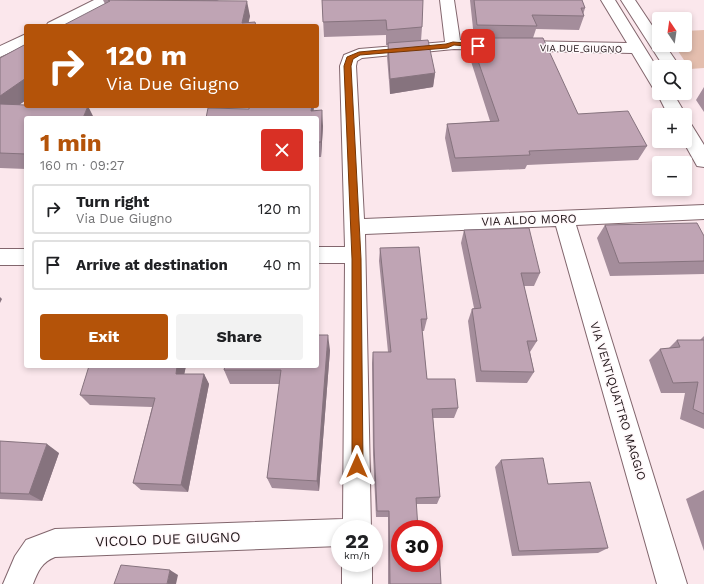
<!DOCTYPE html>
<html lang="en">
<head>
<meta charset="utf-8">
<style>
	:root { --surface:#fff; --page:#f2f2f2; --text:#202124; --muted:#757577; --line:#e0e0e0; --accent:#b45309 }
	body { margin:0; font-family:"Work Sans",sans-serif; background:var(--page); color:var(--text); height:100vh; display:flex; flex-direction:column; font-size:15px; white-space:nowrap }
	* { box-sizing:border-box; margin:0 }
	p { font-size:13px; color:var(--muted) }
	.icon { flex:none; width:22px; height:22px; fill:none; stroke:currentColor; stroke-width:2; stroke-linecap:round; stroke-linejoin:round }
	.map { position:relative; flex:1; overflow:hidden }
	.drawer { position:absolute; left:24px; top:116px; width:295px; height:252px; display:flex; flex-direction:column; background:var(--surface); border-radius:4px; box-shadow:0 2px 6px #0003 }
	.drawer>* { flex:none }
	.hud { position:absolute; left:24px; top:24px; width:295px; height:84px; border-radius:4px; box-shadow:0 2px 6px #0003; background:#b45309; color:#fff; overflow:hidden }
	.needle { width:26px; rotate:347deg }
	.fabs { position:absolute; left:652px; top:12px; display:grid; gap:8px }
	.fabs a { display:grid; place-items:center; width:40px; height:40px; border-radius:4px; background:var(--surface); box-shadow:0 2px 6px #0003; font-size:20px }
	.speed { position:absolute; left:331px; top:520px; display:flex; gap:8px; font-size:20px; font-weight:700; text-align:center }
	.speed>* { display:grid; place-content:center; width:52px; height:52px; border-radius:50%; background:var(--surface); box-shadow:0 2px 6px #0003; line-height:1 }
	.speed small { font-size:10px; font-weight:400 }
	.speed .limit { border:6px solid #d22; background:#fff; color:#111 }
	.pin { position:absolute; display:grid; place-items:center; width:34px; height:34px; color:#fff; margin:-17px; border-radius:8px; box-shadow:0 2px 6px #0006 }
	.me { position:absolute; width:44px; margin:-22px; rotate:0deg; stroke-linejoin:round; filter:drop-shadow(0 0 3px #0008) }
	.turn { display:flex; align-items:center; gap:14px; height:84px; padding:0 16px; font-size:18px }
	.turn .icon { width:52px; height:52px; stroke-width:2.5 }
	.turn b { display:block; font-size:28px; line-height:34px }
	.round { display:grid; place-items:center; flex:none; width:42px; height:42px; border-radius:4px; background:var(--page) }
	.headline { display:flex; align-items:center; justify-content:space-between; height:68px; padding:0 16px }
	h1 { font-size:24px; font-weight:700; line-height:30px; color:var(--accent) }
	.cta { display:flex; gap:8px; margin-top:auto; padding:8px 16px }
	.cta a { flex:1; height:46px; border-radius:4px; background:var(--accent); color:#fff; font-size:16px; font-weight:700; line-height:46px; text-align:center }
	.cta a+a { background:var(--page); color:var(--text) }
	ul { padding:0; list-style:none }
	li { display:flex; align-items:center; gap:12px; height:50px; margin:0 8px 6px; padding:0 8px; border:2px solid var(--line); border-radius:4px }
	li div { flex:1 }
	li b { display:block; font-size:15px }
	li em { font-style:normal }
	.map>svg:first-child { display:block }
</style>
</head>
<body>
<div class="map">
<svg width="704" height="584" viewBox="0 0 704 584">
	<rect width="100%" height="100%" fill="#fbe7ec"/>
	<path fill="#e4beae" d="M704 30V68L690 69 674 45H685V31Z"/>
	<g fill="none" stroke-linecap="round" stroke-linejoin="round">
		<defs>
			<path id="minor" d="M94 0H112L110 3 65 26H46L48 23Z
				M440 0H454L460 40 627 43 601 0H615L659 71V89L653 88 632 53 454 49 362 58 357 61 356 66 364 219 704 205V219L576 225 687 584H657L556 226 365 234 371 529H340V546L55 557C42 562 38 571 33 584H3L15 556 26 540 55 529 343 519 345 263H317V247H345L340 66 344 55 359 49 445 42Z
				M621 0H635L659 36V45H665L680 67H664Z
				M26 34V45L0 57V46Z
				M659 89V93H673L686 115 685 116 668 115 657 93Z
				M685 122 691 124 704 145V167L697 166 683 141H685Z
				M0 249H26V265H0Z
				M342 563H372V584H342Z"/>
		</defs>
		<use href="#minor" stroke="#82666d" stroke-width="2"/>
		<use href="#minor" fill="#fff" fill-rule="evenodd"/>
	</g>
	<path fill="#a48d9b" d="M103 0H217L250 16 248 22 105 4Z
		M322 0 422 27 421 41 435 73 433 87 390 94 387 57 388 45H386V35L324 37Z
		M470 0H582L585 8 583 15 584 16 579 30 536 29 533 38 578 114 647 146 638 160 527 165 525 169 452 172 445 138 447 124 490 121 468 52 470 38H474Z
		M26 44V100L20 104 26 118V169L0 168V58Z
		M704 87V112L696 100Z
		M249 106H314L313 111 323 126 321 157H317V118L249 109Z
		M605 225 704 236V274L610 276 597 238Z
		M464 230 540 273 534 286H524L537 341 530 352 534 372 527 383 476 382 468 321 472 309 474 308 461 243Z
		M380 248 427 319 424 331H422L427 379 458 408 454 418H433L440 497 437 504H417L400 529 441 584H388V517H376L373 455 372 363 373 352H388L379 261Z
		M704 336V429L680 419 685 393H661L649 360 660 349 669 348 677 340H700Z
		M330 350 319 491 272 488 267 478 280 384H230L224 370Z
		M186 366 184 374H204L209 384 188 492 141 490 133 483 152 407 90 405 80 395Z
		M0 441 59 453 42 501 0 499Z
		M501 460 548 484 608 548 598 553 512 556 495 467Z
		M704 490V551L686 499Z"/>
	<path fill="#86737e" d="M247 1 250 16 248 26 242 23Z
		M435 73 433 87 390 94V79Z
		M26 78V100L0 119V96Z
		M88 106 94 118H83Z
		M312 106H314L313 118 311 111Z
		M322 110 323 126 321 157V142Z
		M0 297 2 299 0 303Z
		M328 335 330 350 319 491 317 481Z
		M177 366H186L182 385 176 374Z
		M204 374 209 384 188 492 181 485Z
		M47 444 59 453 42 501 29 494Z
		M170 570 178 575 176 584H167Z"/>
	<path fill="#bfa4b4" stroke="#86737e" d="M108 0 247 1 242 23 255 22 256 26H62L110 1Z
		M322 0H423L422 27 387 30 386 20 323 22Z
		M474 0H582L585 8H581L584 16 532 15 537 26 477 25Z
		M470 38H543L578 114 628 111 647 146 529 151 530 155 455 158 447 124 499 121Z
		M428 40 435 73 390 79 388 43Z
		M26 44V78L0 96V58Z
		M0 104 26 105V106H88L83 118H26V154L0 153Z
		M249 106H312L311 111 322 110 321 142H317V118H206L208 108 249 109Z
		M697 223 704 236V261L619 263 605 225Z
		M529 228 540 273H521L537 341H527L534 372 481 371 472 309 481 308 464 230Z
		M419 247 427 319H421L427 379H455L458 408 432 409 440 497 416 498 418 529H400V563H434V546L439 547 441 584H390L389 511H377L374 447 373 352H391L380 248Z
		M317 335H328L317 481 267 478 281 370H224L225 366H317Z
		M677 340H704V414L693 409 698 382 673 383 660 349 680 347Z
		M89 366H177L176 374H204L181 485 133 483 155 398 80 395Z
		M0 441 47 444 29 494 0 493Z
		M543 458 548 484 590 482 608 548 519 551 501 460Z
		M121 565 170 570 167 584H114Z"/>
	<path fill="#b45309" stroke="#753606" d="M453 42 478 44 481 46 478 47 454 45 447 48 360 55 353 59 351 66 361 259 363 466 361 469 357 471 353 469 352 466V259L344 66 347 57 359 52 446 44Z"/>
	<g text-anchor="middle" stroke-width="3" stroke-linejoin="round" paint-order="stroke">
		<g font-size="10" fill="#1e1316" stroke="#fff8fa">
			<text transform="translate(581 48) rotate(1)" y="4">VIA DUE GIUGNO</text>
		</g>
		<g font-size="12" fill="#1e1316" stroke="#fff8fa">
			<text transform="translate(529 220) rotate(-2)" y="4">VIA ALDO MORO</text>
			<text transform="translate(618 401) rotate(73)" y="4">VIA VENTIQUATTRO MAGGIO</text>
		</g>
		<g font-size="14" fill="#1e1316" stroke="#fff8fa">
			<text transform="translate(168 539) rotate(-2)" y="5">VICOLO DUE GIUGNO</text>
		</g>
	</g>
</svg>
<div class="fabs">
<a><svg class="needle" viewBox="-14 -14 28 28"><path d="M0-13l5 13h-10z" fill="#e53935"/><path d="M0 13l5-13h-10z" fill="#757577"/></svg></a>
<a><svg class="icon" aria-label="search" viewBox="0 0 24 24"><circle cx="10" cy="10" r="6"/><path d="M15 15l6 6"/></svg></a>
<a>+</a>
<a>−</a>
</div>
<div class="speed"><div>22<small>km/h</small></div><div class="limit">30</div></div>
<div class="pin" style="left:478px;top:46px;background:#d93025"><svg class="icon" aria-label="arrive" viewBox="0 0 24 24"><path d="M6 21V4h12l-3 4 3 4H6"/></svg></div>
<svg class="me" style="left:357px;top:466px" viewBox="-20 -20 40 40"><path d="M0-17L14 15 0 8-14 15z" fill="#b45309" stroke="#fff" stroke-width="4"/></svg>
<div class="hud">
<div class="turn"><svg class="icon" aria-label="right" viewBox="0 0 24 24"><path d="M7 20v-9h11M14 6l5 5-5 5"/></svg><div><b>120 m</b>Via Due Giugno</div></div>
</div>
<section class="drawer">
<div class="headline"><div><h1>1 min</h1><p>160 m · 09:27</p></div><a class="round" style="background:#d93025;color:#fff"><svg class="icon" aria-label="close" viewBox="0 0 24 24"><path d="M6 6l12 12M18 6L6 18"/></svg></a></div>
<ul>
<li><svg class="icon" aria-label="right" viewBox="0 0 24 24"><path d="M7 20v-9h11M14 6l5 5-5 5"/></svg><div><b>Turn right</b><p>Via Due Giugno</p></div><em>120 m</em></li>
<li><svg class="icon" aria-label="arrive" viewBox="0 0 24 24"><path d="M6 21V4h12l-3 4 3 4H6"/></svg><div><b>Arrive at destination</b></div><em>40 m</em></li>
</ul>
<div class="cta"><a>Exit</a><a>Share</a></div>
</section>
</div>
</body>
</html>
